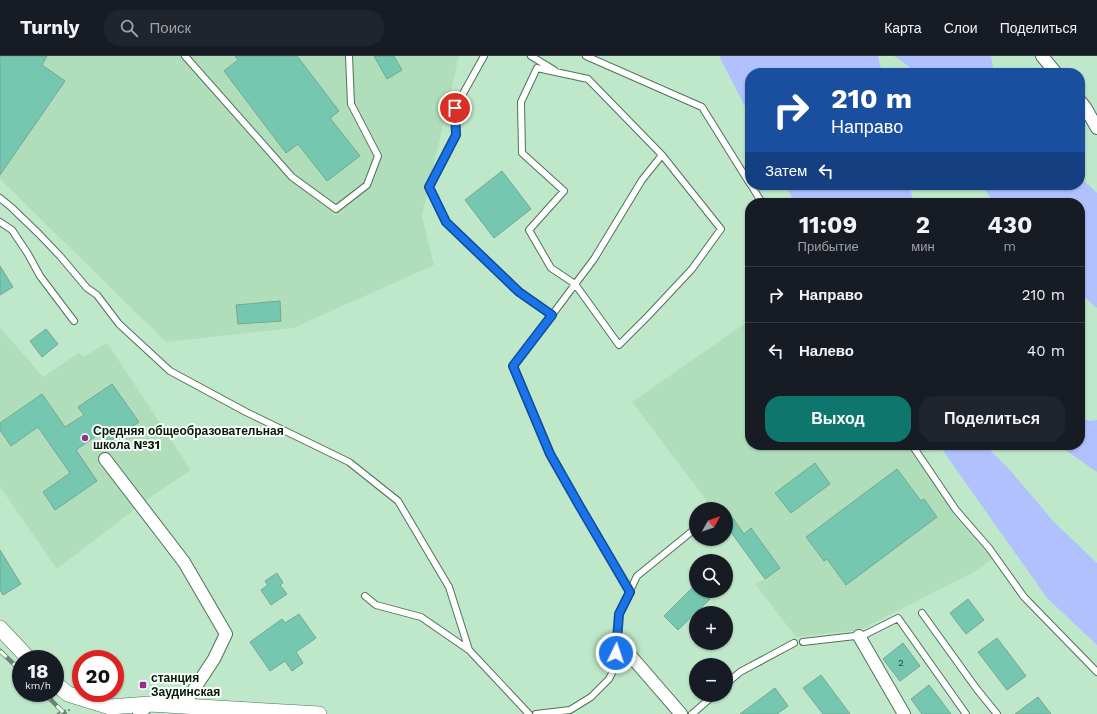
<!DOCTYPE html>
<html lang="ru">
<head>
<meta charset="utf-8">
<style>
	:root { --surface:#171b24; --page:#20242c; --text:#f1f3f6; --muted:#9ea1a6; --line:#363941; --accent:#0f766e }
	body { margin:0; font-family:"Work Sans",sans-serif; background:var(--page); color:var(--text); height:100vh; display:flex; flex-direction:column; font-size:15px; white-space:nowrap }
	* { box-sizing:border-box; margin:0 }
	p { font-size:13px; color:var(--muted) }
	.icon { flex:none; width:22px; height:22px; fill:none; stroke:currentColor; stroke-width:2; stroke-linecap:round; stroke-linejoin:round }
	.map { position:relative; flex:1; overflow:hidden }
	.side { position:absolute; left:745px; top:142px; width:340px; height:252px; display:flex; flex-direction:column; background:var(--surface); border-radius:16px; box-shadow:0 1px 3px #0004 }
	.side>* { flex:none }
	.top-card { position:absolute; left:745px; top:12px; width:340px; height:122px; border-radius:16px; box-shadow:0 1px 3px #0004; background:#1a4fa0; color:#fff; overflow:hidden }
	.needle { width:26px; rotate:50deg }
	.controls { position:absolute; left:689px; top:446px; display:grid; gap:8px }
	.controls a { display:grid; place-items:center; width:44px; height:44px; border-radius:50%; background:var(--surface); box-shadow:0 1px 3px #0004; font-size:20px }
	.speed { position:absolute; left:12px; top:594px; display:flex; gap:8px; font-size:20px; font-weight:700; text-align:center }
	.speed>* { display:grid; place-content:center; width:52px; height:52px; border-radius:50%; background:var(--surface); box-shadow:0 1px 3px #0004; line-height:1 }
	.speed small { font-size:10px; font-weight:400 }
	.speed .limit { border:6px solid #d22; background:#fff; color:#111 }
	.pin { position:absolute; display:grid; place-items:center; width:34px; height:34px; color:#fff; margin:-17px; border:2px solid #fff; border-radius:50%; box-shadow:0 1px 4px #0007 }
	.me { position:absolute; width:44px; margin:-22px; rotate:4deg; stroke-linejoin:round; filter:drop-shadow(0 0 3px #0008) }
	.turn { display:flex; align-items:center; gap:14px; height:84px; padding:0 20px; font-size:18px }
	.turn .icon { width:52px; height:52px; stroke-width:2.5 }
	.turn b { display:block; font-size:28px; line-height:34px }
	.then { display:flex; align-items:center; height:38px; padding:0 20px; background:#0003; gap:8px; font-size:15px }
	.eta { display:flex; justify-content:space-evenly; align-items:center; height:68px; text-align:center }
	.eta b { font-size:24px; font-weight:700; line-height:28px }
	.cta { display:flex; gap:8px; margin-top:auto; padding:8px 20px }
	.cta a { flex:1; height:46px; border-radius:16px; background:var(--accent); color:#fff; font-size:16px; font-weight:700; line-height:46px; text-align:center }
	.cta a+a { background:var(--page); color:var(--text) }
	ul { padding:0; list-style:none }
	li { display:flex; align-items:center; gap:12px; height:56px; padding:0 20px; border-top:1px solid var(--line) }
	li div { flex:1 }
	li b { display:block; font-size:15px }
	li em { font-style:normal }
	header { display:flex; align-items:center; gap:24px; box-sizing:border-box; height:56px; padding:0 20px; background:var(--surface); border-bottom:1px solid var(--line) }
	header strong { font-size:19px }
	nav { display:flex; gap:22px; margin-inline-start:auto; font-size:14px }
	.search { width:280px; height:36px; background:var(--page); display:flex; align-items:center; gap:10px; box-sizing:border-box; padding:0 14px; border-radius:16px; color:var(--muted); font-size:15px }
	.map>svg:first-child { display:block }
</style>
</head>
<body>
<header>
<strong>Turnly</strong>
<div class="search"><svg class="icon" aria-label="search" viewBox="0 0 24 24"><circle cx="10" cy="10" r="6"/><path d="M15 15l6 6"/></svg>Поиск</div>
<nav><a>Карта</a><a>Слои</a><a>Поделиться</a></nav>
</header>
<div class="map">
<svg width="1097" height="658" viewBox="0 0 1097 658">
	<rect width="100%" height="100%" fill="#bfe7c9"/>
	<path fill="#b0debb" d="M0 0H459L422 160 434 209 293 272 166 286 0 123Z
		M750 264V389H910L914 399 959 462 994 502 972 517 860 574 796 581 755 528 765 523 726 471V453H713L632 346Z
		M0 271 43 321 79 297 83 301 107 287 191 414 152 440 57 513 0 431Z"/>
	<path fill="#b0c1fe" d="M719 0H878L882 17H750V60Z
		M894 0H991L994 17H918Z
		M1080 121 1097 137V252L1080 237V147H995L981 129H1080Z
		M785 129H909L914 147H795Z
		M1080 360 1089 365 1097 364V416L1058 389H1080Z
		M939 389H985L1010 414 1053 465 1097 507V589L1047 542Z"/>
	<path fill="#75c7af" stroke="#75a797" d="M0 0H47L42 9 65 25 0 119Z
		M235 0H297L339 55 330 62 360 100 327 125 298 88 286 97 224 15 238 4Z
		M374 0H394L402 14 387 23Z
		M502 115 531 153 494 182 465 144Z
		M0 210 13 231 0 239Z
		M280 245 281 265 238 268 236 249Z
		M46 273 58 288 42 301 30 285Z
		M112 328 139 366 106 388 99 378 76 394 97 425 55 454 43 436 70 417 38 371 11 390 0 374V367L42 338 65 371 84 359 78 351Z
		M815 407 830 428 791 457 775 437Z
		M897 413 921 445 924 443 937 461 846 529 827 503 824 505 806 481Z
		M732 461 744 478 751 472 780 512 765 523 726 469V465Z
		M0 494 21 528 3 539 0 534Z
		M277 517 283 527 280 529 287 538 271 549 261 534 268 529 265 525Z
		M696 528V535H702L710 543 678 574 664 560Z
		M968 543 984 564 966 578 950 557Z
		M299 558 316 582 296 596 303 607 292 615 285 605 270 615 250 586 282 563 285 567Z
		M997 582 1026 620 1007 634 978 596Z
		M903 587 920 610 900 625 883 603Z
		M821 619 850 658H823L803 632Z
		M929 629 951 658H922L911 643Z
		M775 632 788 650 777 658H740Z
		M1038 641 1051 658H1015Z"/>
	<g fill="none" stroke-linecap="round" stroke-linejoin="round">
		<defs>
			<path id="service" d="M185 0 292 121 336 153 367 129 378 100 351 48 349 0
				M484 0 455 52 456 79 429 131 446 166 519 235 552 259
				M531 0 554 14
				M586 0 702 51 750 128
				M751 129 762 147
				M0 142 11 151 39 178 60 200 87 232 97 239 119 268 170 315 246 356 349 406 398 445 449 531 469 594 529 658
				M0 166 12 174 28 198 40 220 74 265
				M912 389 956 454 989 492 1024 541 1097 616
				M630 536 579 449 550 398 513 311 594 203 642 124 662 99 588 23 537 12 521 46 522 97 564 135 529 174 551 212 575 228 619 289 648 260 692 213 721 173 662 99
				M365 540 376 549 421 561 469 594
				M922 557 976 632 997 658
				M803 586 864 579 898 562 966 658
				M726 628 740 616 794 587
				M536 658 570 654 591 641 609 623 616 609 619 558 637 520 696 472
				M692 658 714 639"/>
			<path id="minor" d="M1042 0 1056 17
				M1080 45 1085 51 1097 72
				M105 403 184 506 226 578 214 603 183 650
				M859 580 904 658
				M617 584 681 658
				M139 658 149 648"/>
			<path id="tertiary" d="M0 572 29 603
				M55 627 68 638 110 651 149 648 319 658"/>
		</defs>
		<use href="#service" stroke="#4f7359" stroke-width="8"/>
		<use href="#minor" stroke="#4f7359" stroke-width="14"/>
		<use href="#tertiary" stroke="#4f7359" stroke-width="16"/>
		<path stroke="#73907a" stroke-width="2" stroke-dasharray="4 2" stroke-linecap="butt" d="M57 658 62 655 70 654"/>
		<use href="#service" stroke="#fff" stroke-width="6"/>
		<use href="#minor" stroke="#fff" stroke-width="12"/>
		<use href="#tertiary" stroke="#fff" stroke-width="15"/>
		<defs>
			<path id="rail" d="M0 595 21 615
				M44 637 65 658"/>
		</defs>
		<use href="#rail" stroke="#68846f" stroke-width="4.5"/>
		<use href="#rail" stroke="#f7fff9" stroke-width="3" stroke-dasharray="9" stroke-linecap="butt"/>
	</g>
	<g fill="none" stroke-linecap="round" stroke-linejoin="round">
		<defs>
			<path id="route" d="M455 52 456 79 429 131 446 166 519 236 552 259 513 310 550 398 579 449 630 536 619 558 616 597"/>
		</defs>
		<use href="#route" stroke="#114b97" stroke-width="10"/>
		<use href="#route" stroke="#1a73e8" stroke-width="7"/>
	</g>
	<g fill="#982c8c" stroke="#f7fff9" stroke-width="1.5">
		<circle cx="85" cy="382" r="4"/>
		<rect x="139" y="625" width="8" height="8" rx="2"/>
	</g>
	<g text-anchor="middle" stroke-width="4" stroke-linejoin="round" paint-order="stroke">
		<g font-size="10" fill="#244336">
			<text x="901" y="610">2</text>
		</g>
		<g font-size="12" font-weight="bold" fill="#09170d" stroke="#f7fff9" text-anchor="start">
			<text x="93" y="379">Средняя общеобразовательная<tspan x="93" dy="14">школа №31</tspan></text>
			<text x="151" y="626">станция<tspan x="151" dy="14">Заудинская</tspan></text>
		</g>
	</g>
</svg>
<div class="controls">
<a><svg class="needle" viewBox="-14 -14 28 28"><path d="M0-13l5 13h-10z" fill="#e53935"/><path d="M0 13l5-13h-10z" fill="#9ea1a6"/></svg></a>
<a><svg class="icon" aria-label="search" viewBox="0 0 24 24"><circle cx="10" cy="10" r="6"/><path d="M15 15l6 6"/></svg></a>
<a>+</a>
<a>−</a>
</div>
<div class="speed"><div>18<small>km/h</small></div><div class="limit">20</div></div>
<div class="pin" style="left:455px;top:52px;background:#d93025"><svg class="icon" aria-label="arrive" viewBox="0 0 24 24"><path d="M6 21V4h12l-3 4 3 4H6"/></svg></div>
<svg class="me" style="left:616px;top:597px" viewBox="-20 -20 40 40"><circle r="17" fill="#1a73e8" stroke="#fff" stroke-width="3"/><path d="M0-11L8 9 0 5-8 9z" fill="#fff"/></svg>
<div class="top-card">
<div class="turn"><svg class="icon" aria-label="right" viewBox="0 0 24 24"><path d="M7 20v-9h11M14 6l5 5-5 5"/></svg><div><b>210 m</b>Направо</div></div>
<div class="then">Затем<svg class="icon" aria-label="left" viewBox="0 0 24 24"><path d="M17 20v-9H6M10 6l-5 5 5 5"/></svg></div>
</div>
<section class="side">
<div class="eta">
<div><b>11:09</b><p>Прибытие</p></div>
<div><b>2</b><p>мин</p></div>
<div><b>430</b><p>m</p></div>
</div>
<ul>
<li><svg class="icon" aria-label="right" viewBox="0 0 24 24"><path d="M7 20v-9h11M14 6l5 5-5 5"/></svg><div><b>Направо</b></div><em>210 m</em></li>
<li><svg class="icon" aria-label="left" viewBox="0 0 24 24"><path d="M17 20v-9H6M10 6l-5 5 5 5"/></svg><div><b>Налево</b></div><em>40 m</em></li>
</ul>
<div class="cta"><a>Выход</a><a>Поделиться</a></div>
</section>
</div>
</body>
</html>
